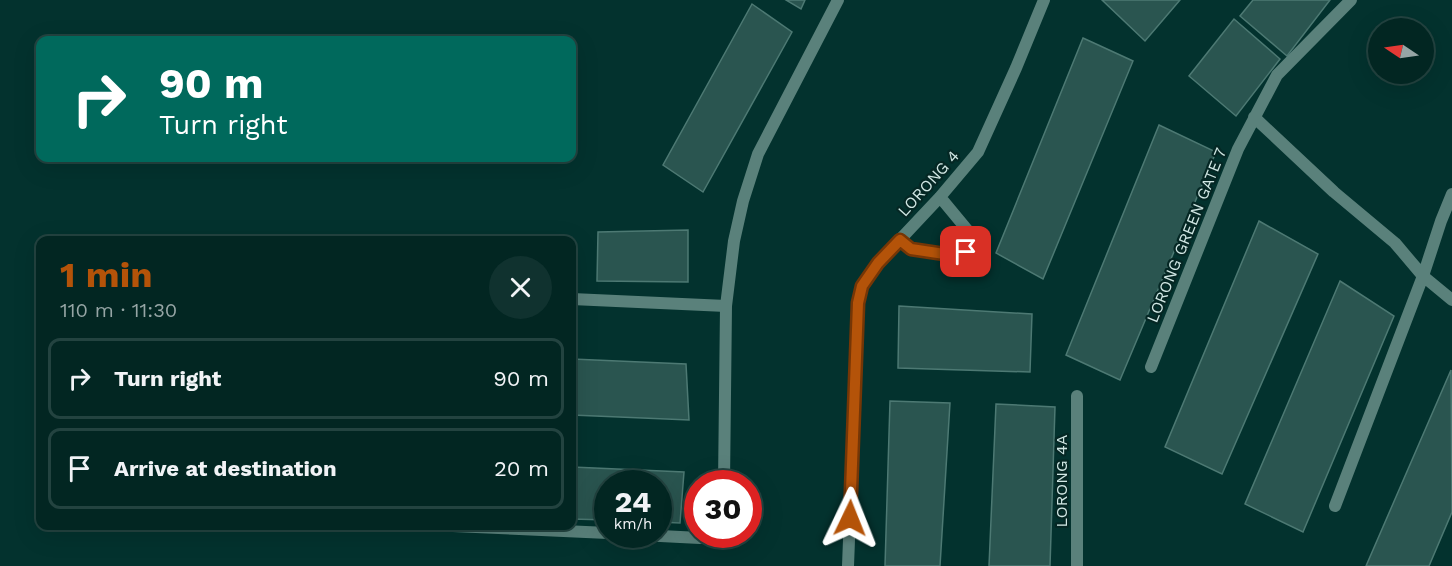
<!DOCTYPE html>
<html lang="en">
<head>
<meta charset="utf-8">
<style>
	:root { --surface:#022622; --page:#10322f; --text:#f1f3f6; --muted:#96a5a5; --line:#234340; --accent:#b45309 }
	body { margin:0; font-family:"Work Sans",sans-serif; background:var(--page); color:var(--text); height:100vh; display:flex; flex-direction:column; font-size:22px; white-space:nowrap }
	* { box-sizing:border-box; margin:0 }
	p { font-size:20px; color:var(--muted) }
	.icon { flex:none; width:33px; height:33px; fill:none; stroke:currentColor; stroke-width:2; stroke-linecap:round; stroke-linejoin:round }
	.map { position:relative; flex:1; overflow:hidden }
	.side { position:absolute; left:36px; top:236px; width:540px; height:294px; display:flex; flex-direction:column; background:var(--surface); border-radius:12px; box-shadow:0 6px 24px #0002,0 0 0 2px var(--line) }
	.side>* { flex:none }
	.banner { position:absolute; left:36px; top:36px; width:540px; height:126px; border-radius:12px; box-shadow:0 6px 24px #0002,0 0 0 2px var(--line); background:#00695c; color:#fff; overflow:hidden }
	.needle { width:39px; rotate:283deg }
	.controls { position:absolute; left:1368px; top:18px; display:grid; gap:12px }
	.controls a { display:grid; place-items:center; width:66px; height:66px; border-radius:50%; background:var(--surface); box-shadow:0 6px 24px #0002,0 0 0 2px var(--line); font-size:30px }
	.speed { position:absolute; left:594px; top:470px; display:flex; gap:12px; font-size:30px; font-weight:700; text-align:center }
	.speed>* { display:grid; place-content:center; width:78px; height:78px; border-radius:50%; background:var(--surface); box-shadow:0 6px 24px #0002,0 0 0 2px var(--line); line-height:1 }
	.speed small { font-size:15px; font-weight:400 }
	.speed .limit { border:9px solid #d22; background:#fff; color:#111 }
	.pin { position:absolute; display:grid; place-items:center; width:51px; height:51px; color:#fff; margin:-26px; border-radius:12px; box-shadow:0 3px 9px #0006 }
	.me { position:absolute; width:66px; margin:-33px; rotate:2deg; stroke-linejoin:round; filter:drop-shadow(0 0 4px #0008) }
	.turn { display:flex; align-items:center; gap:21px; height:126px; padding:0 24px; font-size:27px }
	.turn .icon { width:78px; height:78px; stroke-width:2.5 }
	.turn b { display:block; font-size:42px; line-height:51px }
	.round { display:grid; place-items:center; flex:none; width:63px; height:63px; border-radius:32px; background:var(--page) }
	.summary { display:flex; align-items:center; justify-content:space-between; height:102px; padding:0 24px }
	h1 { font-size:36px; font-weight:700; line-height:45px; color:var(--accent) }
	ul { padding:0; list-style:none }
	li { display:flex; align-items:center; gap:18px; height:81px; margin:0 12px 9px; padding:0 12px; border:3px solid var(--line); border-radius:12px }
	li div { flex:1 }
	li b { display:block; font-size:22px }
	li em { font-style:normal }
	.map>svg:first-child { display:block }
</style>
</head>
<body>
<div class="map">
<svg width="1452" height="566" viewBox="0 0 1452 566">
	<rect width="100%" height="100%" fill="#03322e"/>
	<path fill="#2a5550" stroke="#4d7973" stroke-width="1.5" d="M786 0H805L801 9Z
		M1102 0H1180L1145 41Z
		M1253 0H1330L1287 56 1240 16Z
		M752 4 792 32 703 192 663 165Z
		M1234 19 1280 59 1236 116 1189 76Z
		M1083 38 1133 61 1043 279 996 253Z
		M1159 125 1216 152 1120 380 1066 355Z
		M1259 221 1318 254 1222 474 1165 447Z
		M688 230V282L597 281 598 232Z
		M1340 281 1394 316 1303 532 1245 504Z
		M899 306 1032 314 1030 372 898 368Z
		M572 359 686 364 689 420 572 415Z
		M1451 370 1452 512 1429 566H1366Z
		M890 401 950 403 940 566H885Z
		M996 404 1055 407 1050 566H989Z
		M572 467 684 472 680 523 658 522V483H608V520L572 519Z"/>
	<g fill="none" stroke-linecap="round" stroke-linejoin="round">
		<path stroke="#5a817b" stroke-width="12" d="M1254 117 1334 192 1395 243 1423 276 1452 300
			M900 240 911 249 951 255 967 252 972 243 969 232 940 197
			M572 299 726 306
			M1151 367 1238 149 1277 75 1351 0
			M724 483 726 306 734 241 743 201 758 154 838 0
			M1335 506 1423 276 1441 221 1452 194
			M430 525 608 533
			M621 534 700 538 704 534
			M848 566 858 303 862 286 878 263 940 197 978 152 1016 68 1044 0
			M1077 566V396"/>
	</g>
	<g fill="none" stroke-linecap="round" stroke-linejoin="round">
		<defs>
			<path id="route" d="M850 518 858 303 862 286 878 263 900 240 911 249 951 255 966 252"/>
		</defs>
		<use href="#route" stroke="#753606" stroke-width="15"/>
		<use href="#route" stroke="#b45309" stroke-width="10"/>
	</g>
	<g text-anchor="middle" stroke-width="4.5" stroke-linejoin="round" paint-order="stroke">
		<g font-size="16" fill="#d1e7e4" stroke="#052724">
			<text transform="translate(928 183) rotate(-48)" y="6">LORONG 4</text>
			<text transform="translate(1186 235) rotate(-68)" y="6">LORONG GREEN GATE 7</text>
			<text transform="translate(1061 481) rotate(-90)" y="6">LORONG 4A</text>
		</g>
	</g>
</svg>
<div class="controls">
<a><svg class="needle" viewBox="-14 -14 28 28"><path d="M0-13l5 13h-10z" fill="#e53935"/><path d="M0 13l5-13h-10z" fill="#96a5a5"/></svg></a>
</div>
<div class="speed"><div>24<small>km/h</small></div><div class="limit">30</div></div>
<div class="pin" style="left:966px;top:252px;background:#d93025"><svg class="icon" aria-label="arrive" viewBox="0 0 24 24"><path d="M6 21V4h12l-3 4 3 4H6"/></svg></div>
<svg class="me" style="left:850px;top:518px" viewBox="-20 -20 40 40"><path d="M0-17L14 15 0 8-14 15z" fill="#b45309" stroke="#fff" stroke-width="4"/></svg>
<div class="banner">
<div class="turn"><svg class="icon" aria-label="right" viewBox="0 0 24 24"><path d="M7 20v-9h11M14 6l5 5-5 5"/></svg><div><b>90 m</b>Turn right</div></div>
</div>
<section class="side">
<div class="summary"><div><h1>1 min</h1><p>110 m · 11:30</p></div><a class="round"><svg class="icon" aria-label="close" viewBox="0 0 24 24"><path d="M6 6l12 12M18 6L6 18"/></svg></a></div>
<ul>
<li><svg class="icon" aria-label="right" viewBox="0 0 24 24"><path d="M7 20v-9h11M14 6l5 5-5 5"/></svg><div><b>Turn right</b></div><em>90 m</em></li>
<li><svg class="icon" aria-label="arrive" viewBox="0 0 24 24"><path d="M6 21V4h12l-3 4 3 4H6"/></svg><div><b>Arrive at destination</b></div><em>20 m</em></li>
</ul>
</section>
</div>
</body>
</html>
